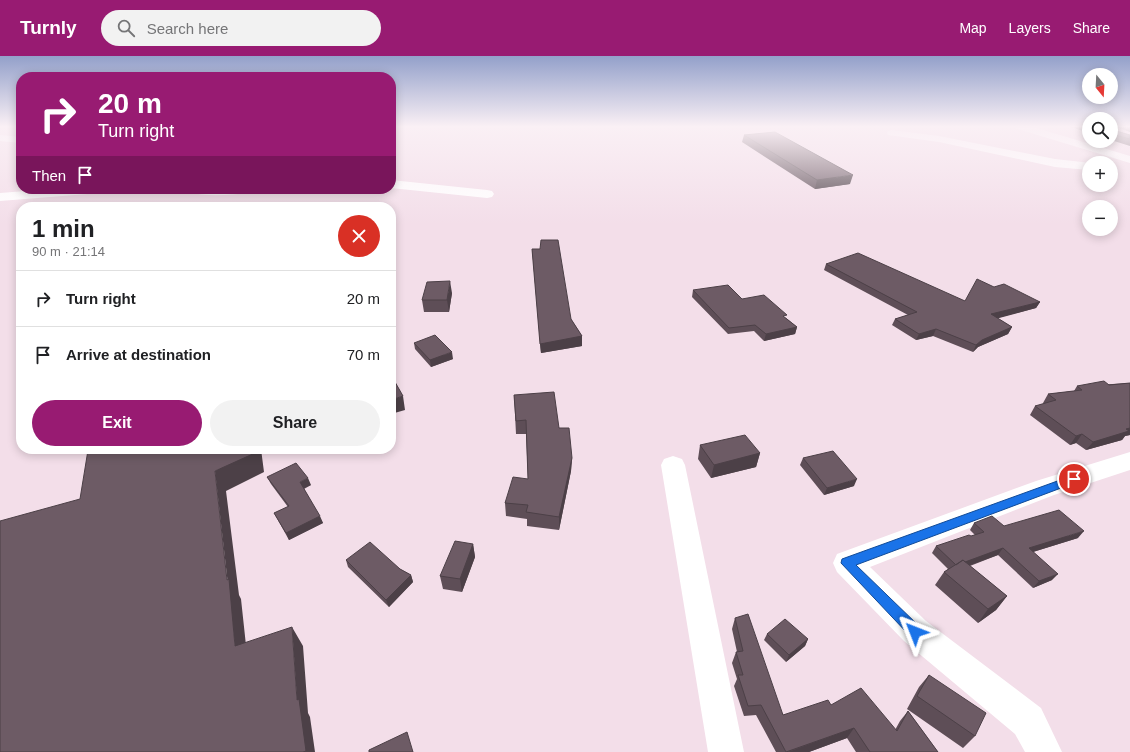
<!DOCTYPE html>
<html lang="en">
<head>
<meta charset="utf-8">
<style>
	:root { --surface:#fff; --page:#f2f2f2; --text:#202124; --muted:#757577; --line:#e0e0e0; --accent:#981b72 }
	body { margin:0; font-family:Arial,sans-serif; background:var(--page); color:var(--text); height:100vh; display:flex; flex-direction:column; font-size:15px; white-space:nowrap }
	* { box-sizing:border-box; margin:0 }
	p { font-size:13px; color:var(--muted) }
	.icon { flex:none; width:22px; height:22px; fill:none; stroke:currentColor; stroke-width:2; stroke-linecap:round; stroke-linejoin:round }
	.map { position:relative; flex:1; overflow:hidden }
	.panel { position:absolute; left:16px; top:146px; width:380px; height:252px; display:flex; flex-direction:column; background:var(--surface); border-radius:16px; box-shadow:0 2px 10px #0003 }
	.panel>* { flex:none }
	.top-card { position:absolute; left:16px; top:16px; width:380px; height:122px; border-radius:16px; box-shadow:0 2px 10px #0003; background:#981b72; color:#fff; overflow:hidden }
	.needle { width:26px; rotate:162deg }
	.buttons { position:absolute; left:1082px; top:12px; display:grid; gap:8px }
	.buttons a { display:grid; place-items:center; width:36px; height:36px; border-radius:50%; background:var(--surface); box-shadow:0 2px 10px #0003; font-size:20px }
	.pin { position:absolute; display:grid; place-items:center; width:34px; height:34px; color:#fff; margin:-17px; border:2px solid #fff; border-radius:50%; box-shadow:0 1px 4px #0007 }
	.me { position:absolute; width:44px; margin:-22px; rotate:315deg; stroke-linejoin:round; filter:drop-shadow(0 0 3px #0008) }
	.turn { display:flex; align-items:center; gap:14px; height:84px; padding:0 16px; font-size:18px }
	.turn .icon { width:52px; height:52px; stroke-width:2.5 }
	.turn b { display:block; font-size:28px; line-height:34px }
	.then { display:flex; align-items:center; height:38px; padding:0 16px; background:#0003; gap:8px; font-size:15px }
	.round { display:grid; place-items:center; flex:none; width:42px; height:42px; border-radius:21px; background:var(--page) }
	.summary { display:flex; align-items:center; justify-content:space-between; height:68px; padding:0 16px }
	h1 { font-size:24px; font-weight:700; line-height:30px }
	.action { display:flex; gap:8px; margin-top:auto; padding:8px 16px }
	.action a { flex:1; height:46px; border-radius:24px; background:var(--accent); color:#fff; font-size:16px; font-weight:700; line-height:46px; text-align:center }
	.action a+a { background:var(--page); color:var(--text) }
	ul { padding:0; list-style:none }
	li { display:flex; align-items:center; gap:12px; height:56px; padding:0 16px; border-top:1px solid var(--line) }
	li div { flex:1 }
	li b { display:block; font-size:15px }
	li em { font-style:normal }
	header { display:flex; align-items:center; gap:24px; box-sizing:border-box; height:56px; padding:0 20px; background:var(--accent); color:#fff }
	header strong { font-size:19px }
	nav { display:flex; gap:22px; margin-inline-start:auto; font-size:14px }
	.search { width:280px; height:36px; background:var(--page); display:flex; align-items:center; gap:10px; box-sizing:border-box; padding:0 14px; border-radius:22px; color:var(--muted); font-size:15px }
	.map>svg:first-child { display:block }
</style>
</head>
<body>
<header>
<strong>Turnly</strong>
<div class="search"><svg class="icon" aria-label="search" viewBox="0 0 24 24"><circle cx="10" cy="10" r="6"/><path d="M15 15l6 6"/></svg>Search here</div>
<nav><a>Map</a><a>Layers</a><a>Share</a></nav>
</header>
<div class="map">
<svg width="1130" height="696" viewBox="0 0 1130 696">
	<rect width="100%" height="100%" fill="#f3dee9"/>
	<g fill="none" stroke-linecap="round" stroke-linejoin="round">
		<path fill="#fff" fill-rule="evenodd" d="M1013 70H1030L1130 100V107L1014 72Z
			M892 74 939 80 1055 103 1091 107H1089V114L1055 111 939 86 888 79 887 77 888 75Z
			M0 79 21 81V87L0 85Z
			M391 124 487 134 492 135 494 138 492 141 487 142 391 132Z
			M51 133H106L105 136 100 137 0 145V137Z
			M186 133H255L254 136 249 137C228 139 208 141 187 136Z
			M1130 396V414L1054 439 870 511 926 565 1041 652 1062 696H1025L1015 678 904 585 837 516 833 507 837 498 1036 425Z
			M673 400 682 403 685 409 744 696H708L661 409 664 403Z"/>
	</g>
	<path fill="#5e4e57" d="M1068 70H1089V77Z
		M1111 70 1113 74 1130 79V90L1111 84Z
		M1114 70H1130V76Z
		M744 79 850 128 815 133 742 86Z
		M532 193 571 263 582 280V290L541 297Z
		M826 208 965 245 994 231 1040 246 1036 252 997 262 1012 271 1008 278 978 291 973 296 933 280 916 284 892 269 895 263 908 259 824 214Z
		M693 234 742 243 786 262 797 271 795 278 764 285 754 275 728 278 692 241Z
		M452 237 449 256H424L422 244Z
		M414 287 453 303 431 311 415 293Z
		M1130 327V379L1125 380 1122 384 1086 394 1076 387 1070 389 1030 359 1035 350 1044 348 1043 347 1048 338 1074 335 1077 330Z
		M514 339 559 372 572 402 571 415 559 474 527 470V463L506 460 505 447 528 423 526 378H516Z
		M700 389 760 397 756 411 711 422 698 403Z
		M803 402 854 430 824 439 800 409Z
		M267 421 311 429 304 433 323 467 289 484 274 457 288 451 271 428Z
		M974 467 1004 470 1078 482 1033 496 1052 524 1033 532 998 499 970 510 1007 540 996 554 978 567 935 529 944 516 948 513 932 497 936 490 975 479 970 474Z
		M473 488 475 501 462 536 443 533 440 520Z
		M346 504 400 513 411 519 413 526 389 551 348 511Z
		M735 562 783 659 831 649 895 674 900 665 908 655 938 696H856L847 682 809 696H776L756 659 744 660 734 630 737 623 732 607 736 596H737L732 573Z
		M767 578 808 583 805 590 786 606 764 584Z
		M929 619 975 680 963 692 907 653 919 631Z"/>
	<path fill="#4c4047" d="M853 119 850 128 815 133 817 124Z
		M450 225 452 237 449 256 447 244Z
		M1040 246 1036 252 988 265 991 258Z
		M797 271 795 278 764 285 766 278Z
		M1012 271 1008 278 978 291 973 296 976 289 982 284Z
		M936 273 933 280 916 284 919 278Z
		M582 280V290L541 297 540 288Z
		M452 296 453 303 431 311 430 304Z
		M403 340 405 354 391 358V344Z
		M1130 372V379L1125 380 1122 384 1086 394 1093 386 1126 373Z
		M1082 378 1076 387 1070 389 1076 380Z
		M255 393H261L264 416 226 435 239 539 241 543 248 608 235 590 215 415Z
		M760 397 756 411 711 422 714 409Z
		M572 402 571 415 559 474V461Z
		M308 422 311 429 302 433 300 426Z
		M857 423 854 430 824 439 827 432Z
		M320 460 323 467 289 484 286 477Z
		M1084 475 1078 482 1023 499 1029 492Z
		M473 488 475 501 462 536 460 523Z
		M1003 492 998 499 951 516 956 509Z
		M1058 518 1052 524 1033 532 1039 525Z
		M411 519 413 526 389 551 386 544Z
		M1007 540 996 554 978 567 988 553Z
		M292 571 303 590 308 657 310 661 315 696H303L297 644Z
		M808 583 805 590 786 606 789 599Z
		M854 672 847 682 809 696H788Z"/>
	<path fill="#6d5b65" stroke="#4c4047" d="M1111 70H1112L1113 74 1130 79V83L1111 78Z
		M775 76 853 119 817 124 744 79Z
		M541 184H558L571 263 582 280 540 288 532 193H540Z
		M858 197 965 245 977 223 994 231 1004 228 1040 246 991 258 1012 271 982 284 976 289 936 273 919 278 895 263 917 256 826 208Z
		M450 225 447 244H422L427 226Z
		M728 229 742 243 764 239 787 259 783 260 797 271 766 278 755 269 729 272 693 234Z
		M435 279 452 296 430 304 414 287Z
		M391 319 403 340 391 344Z
		M1104 325 1109 329 1130 327V372L1126 373 1129 375 1093 386 1082 378 1076 380 1035 350 1056 344 1048 338 1082 334 1077 330Z
		M554 336 559 372H569L572 402 559 461 526 456 528 449 505 447 513 421 528 423 526 364 516 365 514 339Z
		M745 379 760 397 714 409 700 389Z
		M93 393H255V397L215 415 227 524 229 523 235 590 292 571 297 644 299 643 306 695 303 696H0V465L80 443 88 394Z
		M833 395 857 423 827 432 803 402Z
		M296 407 308 422 300 426 320 460 286 477 274 457 289 450 267 421Z
		M1059 454 1084 475 1029 492 1058 518 1039 525 1003 492 965 506 963 504 956 509 936 490 969 479 971 480 984 476 974 467 992 460 1004 470Z
		M455 485 473 488 460 523 440 520Z
		M370 486 400 513 411 519 386 544 346 504Z
		M963 504 1007 540 988 553 944 516Z
		M748 558 783 659 828 644 831 649 861 632 897 675 908 655 938 696H870L854 672 786 696 761 649 748 650 738 619H743L736 596 743 595 735 562Z
		M785 563 808 583 789 599 767 578Z
		M929 619 986 657 975 680 917 640Z
		M407 676 413 696H369V694Z"/>
	<linearGradient id="sky" x2="0" y2="1"><stop stop-color="#93a0ca"/><stop offset="0.42" stop-color="#faf0f5"/><stop offset="1" stop-color="#faf0f5" stop-opacity="0"/></linearGradient>
	<rect width="1130" height="168" fill="url(#sky)"/>
	<path fill="#1a73e8" stroke="#114b97" d="M1074 419 1077 421 1079 423 1077 426 856 509 920 571 921 576 920 580 915 582 910 580 841 507 842 503Z"/>
</svg>
<div class="buttons">
<a><svg class="needle" viewBox="-14 -14 28 28"><path d="M0-13l5 13h-10z" fill="#e53935"/><path d="M0 13l5-13h-10z" fill="#757577"/></svg></a>
<a><svg class="icon" aria-label="search" viewBox="0 0 24 24"><circle cx="10" cy="10" r="6"/><path d="M15 15l6 6"/></svg></a>
<a>+</a>
<a>−</a>
</div>
<div class="pin" style="left:1074px;top:423px;background:#d93025"><svg class="icon" aria-label="arrive" viewBox="0 0 24 24"><path d="M6 21V4h12l-3 4 3 4H6"/></svg></div>
<svg class="me" style="left:915px;top:576px" viewBox="-20 -20 40 40"><path d="M0-17L14 15 0 8-14 15z" fill="#1a73e8" stroke="#fff" stroke-width="4"/></svg>
<div class="top-card">
<div class="turn"><svg class="icon" aria-label="right" viewBox="0 0 24 24"><path d="M7 20v-9h11M14 6l5 5-5 5"/></svg><div><b>20 m</b>Turn right</div></div>
<div class="then">Then<svg class="icon" aria-label="arrive" viewBox="0 0 24 24"><path d="M6 21V4h12l-3 4 3 4H6"/></svg></div>
</div>
<section class="panel">
<div class="summary"><div><h1>1 min</h1><p>90 m · 21:14</p></div><a class="round" style="background:#d93025;color:#fff"><svg class="icon" aria-label="close" viewBox="0 0 24 24"><path d="M6 6l12 12M18 6L6 18"/></svg></a></div>
<ul>
<li><svg class="icon" aria-label="right" viewBox="0 0 24 24"><path d="M7 20v-9h11M14 6l5 5-5 5"/></svg><div><b>Turn right</b></div><em>20 m</em></li>
<li><svg class="icon" aria-label="arrive" viewBox="0 0 24 24"><path d="M6 21V4h12l-3 4 3 4H6"/></svg><div><b>Arrive at destination</b></div><em>70 m</em></li>
</ul>
<div class="action"><a>Exit</a><a>Share</a></div>
</section>
</div>
</body>
</html>
